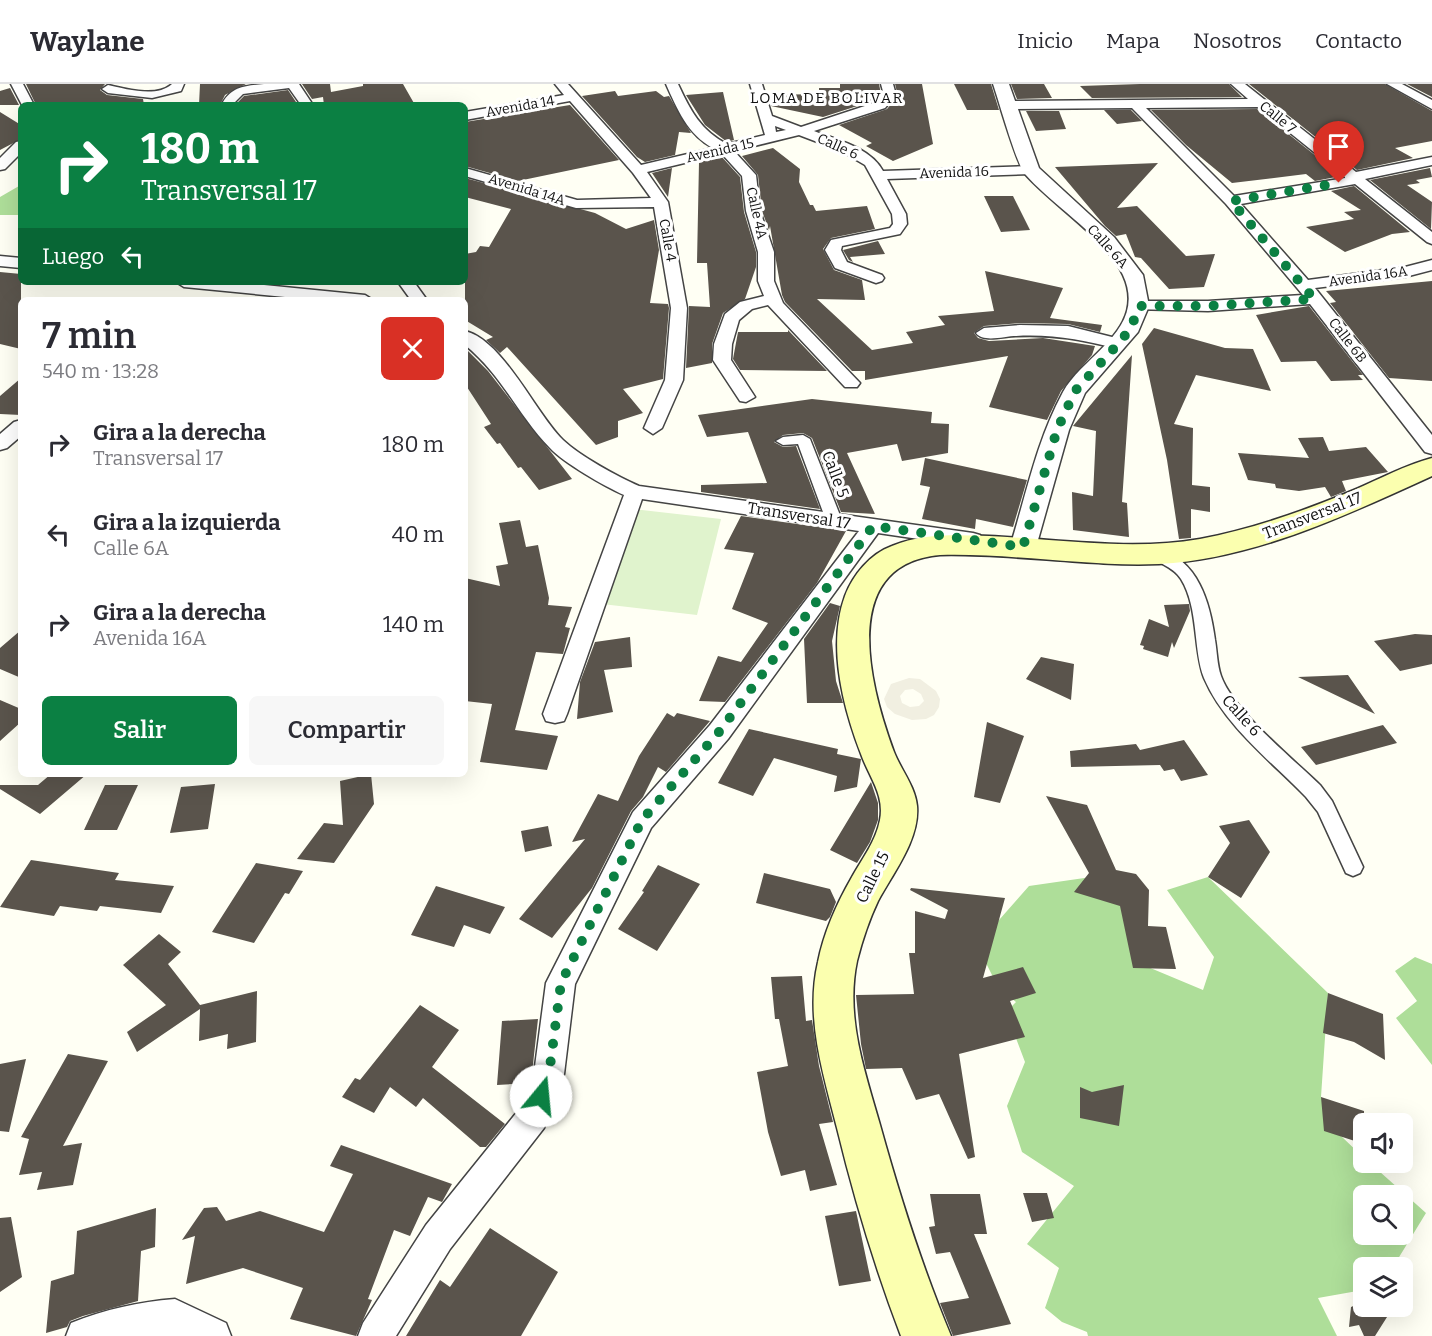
<!DOCTYPE html>
<html lang="es">
<head>
<meta charset="utf-8">
<style>
	:root { --surface:#fff; --page:#f7f7f7; --text:#2b2b33; --muted:#7c7c81; --line:#e1e1e2; --accent:#0b8043 }
	body { margin:0; font-family:Bitter,serif; background:var(--page); color:var(--text); height:100vh; display:flex; flex-direction:column; font-size:22px; white-space:nowrap }
	* { box-sizing:border-box; margin:0 }
	p { font-size:20px; color:var(--muted) }
	.icon { flex:none; width:33px; height:33px; fill:none; stroke:currentColor; stroke-width:2; stroke-linecap:round; stroke-linejoin:round }
	.map { position:relative; flex:1; overflow:hidden }
	.details { position:absolute; left:18px; top:213px; width:450px; height:480px; display:flex; flex-direction:column; background:var(--surface); border-radius:9px; box-shadow:0 6px 24px #0002 }
	.details>* { flex:none }
	.guide { position:absolute; left:18px; top:18px; width:450px; height:183px; border-radius:9px; box-shadow:0 6px 24px #0002; background:#0b8043; color:#fff; overflow:hidden }
	.fabs { position:absolute; left:1353px; top:1029px; display:grid; gap:12px }
	.fabs a { display:grid; place-items:center; width:60px; height:60px; border-radius:9px; background:var(--surface); box-shadow:0 6px 24px #0002; font-size:30px }
	.pin { position:absolute; display:grid; place-items:center; width:51px; height:51px; color:#fff; margin:-62px -26px; border-radius:50% 50% 50% 0; rotate:-45deg; box-shadow:0 0 6px #0007 }
	.pin .icon { rotate:45deg }
	.me { position:absolute; width:66px; margin:-33px; rotate:17deg; stroke-linejoin:round; filter:drop-shadow(0 0 4px #0008) }
	.turn { display:flex; align-items:center; gap:21px; height:126px; padding:0 24px; font-size:27px }
	.turn .icon { width:78px; height:78px; stroke-width:2.5 }
	.turn b { display:block; font-size:42px; line-height:51px }
	.then { display:flex; align-items:center; height:57px; padding:0 24px; background:#0003; gap:12px; font-size:22px }
	.round { display:grid; place-items:center; flex:none; width:63px; height:63px; border-radius:9px; background:var(--page) }
	.overview { display:flex; align-items:center; justify-content:space-between; height:102px; padding:0 24px }
	h1 { font-size:36px; font-weight:600; line-height:45px }
	.action { display:flex; gap:12px; margin-top:auto; padding:12px 24px }
	.action a { flex:1; height:69px; border-radius:9px; background:var(--accent); color:#fff; font-size:24px; font-weight:600; line-height:69px; text-align:center }
	.action a+a { background:var(--page); color:var(--text) }
	ul { padding:0; list-style:none }
	li { display:flex; align-items:center; gap:18px; height:90px; padding:0 24px }
	li div { flex:1 }
	li b { display:block; font-size:22px }
	li em { font-style:normal }
	header { display:flex; align-items:center; gap:36px; box-sizing:border-box; height:84px; padding:0 30px; background:var(--surface); border-bottom:2px solid var(--line) }
	header strong { font-size:28px }
	nav { display:flex; gap:33px; margin-inline-start:auto; font-size:21px }
	.map>svg:first-child { display:block }
</style>
</head>
<body>
<header>
<strong>Waylane</strong>
<nav><a>Inicio</a><a>Mapa</a><a>Nosotros</a><a>Contacto</a></nav>
</header>
<div class="map">
<svg width="1432" height="1252" viewBox="0 0 1432 1252">
	<rect width="100%" height="100%" fill="#fffff4"/>
	<path fill="#aede99" fill-rule="evenodd" d="M19 102 21 131H0V113Z
		M1112 790 1136 878 1203 906 1214 873 1167 806 1208 793 1328 909 1321 1013 1341 1052 1363 1073 1364 1078 1370 1079 1426 1129 1393 1183 1364 1184 1363 1206 1318 1214 1337 1252H1088L1087 1248 1062 1238 1045 1224 1059 1184 1027 1160 1074 1102 1022 1068 1007 1022 1025 978 1006 928 1016 918 999 905 977 861 1029 802ZM1364 1112H1402V1150H1364Z
		M1415 873 1432 880V981L1396 934 1417 917 1395 887Z"/>
	<path fill="#e0f3cd" d="M633 425 721 435 697 531 602 520Z"/>
	<path fill="#f1efe1" fill-rule="evenodd" d="M909 594 920 595 936 607 940 615 939 623 934 631 926 635 912 636 895 630 887 623 884 615 891 600ZM913 605 921 610 924 617 919 622 910 623 902 619 900 612 905 606Z"/>
	<path fill="#5a544c" d="M26 0H105L100 6 107 11 143 15 144 21H36Z
		M200 0H246L225 11 221 19 225 21H199Z
		M302 0H330L331 8 363 2V0H403L415 21H324L323 13 312 15Z
		M840 0H879L881 10 876 16 823 33 771 22 768 11 819 10V4H840Z
		M895 0H922L933 60 893 77 866 62 872 59 839 41 887 25 898 12Z
		M954 0H991L999 26H967Z
		M1011 0H1044L1052 14 1017 15Z
		M1140 0H1229L1242 13 1092 14 1080 2Z
		M1249 0H1385L1432 27V57L1395 64 1413 74 1357 86Z
		M1407 0H1432V13Z
		M10 4 19 21H0V7Z
		M288 6 296 18 279 21H235L244 12Z
		M615 7 618 12 656 7 664 13 669 12 691 49 679 48 675 71 645 78 637 73 582 12Z
		M723 8 734 56 727 58 705 41 686 11Z
		M570 21 619 76 518 97 465 82V38Z
		M1257 25 1341 92 1315 97 1306 90 1232 99 1186 61 1151 26Z
		M1104 26H1131L1142 37 1117 40Z
		M1026 27H1059L1066 45 1036 47Z
		M0 28 21 41V55L0 66Z
		M773 64 800 85 799 98 810 121H813L816 127 867 122 875 145 831 154 823 165 834 186 862 196 865 216 817 215 872 266 913 259 906 248 945 241 938 232 994 227 985 187 1063 204 1050 234 1102 241 1100 248 1068 240 1020 239 984 242 974 249 978 254 989 257 1043 254 1095 262 1092 271 1061 307 1047 336 989 323 1008 272 865 296V287H852L785 218 782 211 770 142 769 146 762 127 758 91 742 72Z
		M721 72 740 93 744 128 756 168V183L745 215 723 229 712 260V279L686 284 689 222 710 223 707 179H697L699 78Z
		M1158 79 1117 124 1137 122 1186 172 1215 170 1204 203 1169 205 1141 174 1135 173 1126 150 1116 152 1105 142 1055 83Z
		M672 84 668 113 652 89Z
		M1430 84 1432 93 1416 96 1420 99 1407 101 1432 118 1431 145 1370 96Z
		M465 94 595 129 626 145 654 136 659 166 650 219 668 220 669 224 663 295 623 305 643 329 618 337V353L596 361 507 263 500 269 486 256 493 253 465 236V170L476 168 480 162 489 163 511 125 465 113Z
		M1354 102 1410 148 1392 150 1345 168 1306 143 1354 135 1344 128 1361 126 1331 107Z
		M984 112H1013L1030 146 1001 148Z
		M878 157 885 170 850 173 853 178 849 176 843 166Z
		M0 188 21 190V265L0 260Z
		M1432 197V297L1389 294 1330 219 1336 218 1326 207Z
		M1309 222 1363 291H1358L1363 296 1331 297 1316 277 1281 278 1256 231Z
		M1154 244 1225 264 1253 265 1271 307 1196 291 1174 340 1193 344 1192 401 1210 403V428L1191 425V454L1179 455 1167 376 1142 260Z
		M788 246 827 287 740 286 733 275 738 248H788Z
		M465 264 488 287 572 395 539 406 521 383 518 384 500 359 497 360 484 343 491 340 465 300Z
		M1132 271 1122 418 1127 419 1129 453 1073 446 1072 408 1093 412 1096 347 1073 342Z
		M21 294V331L0 330V312Z
		M812 315 932 328 931 339 949 340 948 369 902 377 897 360 847 369 875 430 841 428 812 354 803 349 783 351 774 358 783 363 796 362 820 425 701 408V401L767 399 748 348 707 353 698 331Z
		M1323 353 1329 367 1366 363 1388 388 1342 397 1346 407 1331 413 1325 403 1299 407 1276 404 1275 400 1248 396 1238 369 1309 374 1298 354Z
		M925 374 1027 396 1013 443 976 435 975 445 922 435 930 403 920 401Z
		M741 432 846 447 817 499 725 618 699 617 718 572 741 578 768 539 732 525 754 469 724 465Z
		M520 436 526 463 538 461 549 514 548 521 572 523 565 543 570 544 563 570 536 568 515 646 558 652 547 686 480 678 492 620 465 617V494L500 502 496 482 508 480 499 439Z
		M830 519 840 522 832 557 836 597 843 619H807L804 555Z
		M1189 520 1190 527 1174 564 1172 558 1168 573 1143 565 1144 562 1140 561 1149 535 1169 543 1164 521Z
		M21 546V594L0 585V564Z
		M1415 550 1432 551V580L1400 587 1374 557Z
		M630 553 632 583 604 586 613 628 577 635 580 598 595 558Z
		M1041 573 1074 580 1071 616 1026 595Z
		M1348 591 1375 630 1298 593Z
		M0 616 21 625V638L0 657Z
		M667 629 674 633 677 629 710 637 666 688 658 683 643 713 631 727 592 804 552 854 519 835 585 755 572 758 598 710 618 717 639 672Z
		M987 638 1024 652 1000 719 974 713Z
		M1383 641 1397 659 1316 681 1301 663Z
		M749 645 838 665 837 670 861 675 857 703 834 708 837 692 774 674 753 712 718 699Z
		M1184 656 1208 691 1181 697 1174 685 1164 687 1160 681 1071 683 1070 667 1136 660 1140 666Z
		M51 690H87L40 730 0 705V701H38Z
		M371 690 374 720 334 779 297 775 324 739 343 741 340 697Z
		M871 698 878 719V736L870 758 857 779 830 766Z
		M215 700 208 745 170 749 181 703Z
		M105 701H138L117 746H84Z
		M1046 712 1087 721 1116 786 1136 790 1149 806 1148 842 1166 843 1176 885 1133 884 1120 822 1074 808 1089 789Z
		M1249 736 1270 768 1241 814 1208 793 1230 759 1219 742Z
		M548 742 552 762 525 768 521 747Z
		M31 776 119 789 115 796 174 802 161 829 100 822 97 827 60 822 54 832 0 823Z
		M256 779 303 787 289 810 285 809 254 859 212 848Z
		M658 781 700 800 657 867 618 845 644 808 642 807Z
		M764 789 830 805 836 818 830 833 826 837 756 819Z
		M436 802 505 823 490 850 464 841 454 863 411 851Z
		M911 804 1005 814 983 894 1023 883 1036 909 1010 917 1025 953 959 970 975 1073 968 1075 939 1010 916 1016 902 984 866 985 861 960 856 911 914 910 909 869H915V827L945 835 948 826 910 806Z
		M159 850 181 868 168 880 200 921 257 907 256 958 227 965 228 950 199 957 200 925 137 968 127 948 166 921 123 881Z
		M802 892 806 937 812 936 819 982 833 1038 819 1040 837 1101 810 1107 805 1086 781 1092 768 1048 757 988 788 982 779 935H775L771 893Z
		M1328 909 1383 930 1385 976 1354 958 1323 949Z
		M420 921 459 946 432 983 505 1040 486 1063H480L423 1014 416 1023 390 1003 374 1029 342 1013 355 994 360 996Z
		M538 935 532 989 528 999 497 1001 502 937Z
		M68 970 108 977 63 1062 82 1059 73 1101 37 1106 42 1088 19 1091 29 1055 21 1053Z
		M26 975 9 1048 0 1047V980Z
		M1124 1001 1119 1042 1080 1034V1003L1092 1008Z
		M1321 1013 1364 1027V1060L1324 1047Z
		M341 1061 452 1100 442 1118 428 1113 410 1152 394 1146 368 1215 372 1216 356 1252 290 1235 303 1204 243 1184 186 1200 195 1152 182 1156 204 1124 217 1123 226 1137 260 1127 324 1148 353 1090 330 1082Z
		M1023 1109H1047L1054 1134 1032 1138Z
		M930 1110H980L987 1150H974L1011 1240 953 1252 940 1219 969 1214 950 1168 936 1170 929 1143 935 1142Z
		M156 1124 155 1163 141 1167 138 1217 83 1232 70 1237 67 1243 46 1249 51 1197 74 1190 77 1147Z
		M856 1127 871 1197 839 1202 825 1132Z
		M11 1133 22 1193 0 1208V1134Z
		M490 1144 558 1188 521 1252H406L440 1196 450 1203Z
		M1363 1218 1364 1222H1394L1375 1252H1364L1359 1241 1349 1243 1351 1223Z"/>
	<g fill="none" stroke-linecap="round" stroke-linejoin="round">
		<defs>
			<path id="pedestrian" d="M803 351 810 355 843 439 840 443H830L827 439 798 360 783 361 776 357 783 353Z
				M1158 465C1198 476 1210 518 1215 556 1217 567 1217 581 1221 592 1233 626 1293 675 1320 701L1332 717 1363 783 1360 789 1353 792 1346 789 1318 728 1306 713C1271 677 1224 641 1204 594 1193 567 1199 524 1181 495 1172 481 1156 480 1150 470Z"/>
			<path id="minor" d="M11 0H23L34 21H22Z
				M172 0H184L181 7 152 14 108 9 102 5 108 1C126 5 157 14 172 0Z
				M264 0H299L313 21H301L289 4 243 10 232 21 223 18C233 2 246 2 264 0Z
				M555 0H568L641 81 713 64C688 51 677 25 666 0H678C690 26 701 47 727 60L765 51 750 0H762L772 32 801 43 877 18 884 11 881 0H893L896 11 885 24 814 47C837 56 870 63 883 87L1031 82 1038 86 1031 90 887 95 906 130 907 140 900 150 842 162 841 166 847 178 882 191 884 194 882 197 876 199 835 184 825 166 831 156 890 144 893 140 892 130 865 81 841 67 799 51 734 67 756 91 760 127 774 168V197L783 219 860 299 857 303H845L768 221 752 225 739 236 732 260 731 276 755 313 746 318 740 317 713 276 714 260 725 230 740 218 764 212 758 197V168L746 127 742 92 722 70 647 88 668 118 687 224 683 296 662 344 653 350 644 344 665 296 671 224 654 123 576 124 465 92V84L577 116 651 114 633 89 570 17 465 36V28L564 11ZM775 42 786 46 776 48Z
				M1231 0H1245L1356 88 1432 73V81L1365 95 1432 148V160L1427 158 1355 100 1241 120 1308 196 1405 183 1432 176V186L1405 193 1315 204 1432 351V370L1425 368 1310 220 1208 227 1133 225 1131 222 1139 217H1208L1303 211 1226 120 1132 24 1008 25 1002 21 1008 17 1248 15ZM1258 23 1345 93V94L1234 112 1146 24Z
				M1387 0H1402L1432 16V25Z
				M21 57V69L5 85 0 86V74L16 58Z
				M0 172 21 174V184L0 182Z
				M176 198H233L365 211 373 216H316L184 203Z
				M398 198H414L427 216H411Z
				M1020 241 1068 242 1124 256 1127 260 1118 265C1083 256 1053 250 1016 252 1005 252 983 259 976 249L984 244Z
				M465 247C503 256 536 330 563 356 580 372 618 393 639 402L973 449 980 451 983 456 980 461 973 463 878 449 728 655 651 744 575 900 564 990 544 1044 450 1165 396 1252H358L363 1239 426 1141 521 1023 534 990 546 899 633 728 710 641 859 447 642 415 567 630 564 637 555 639 546 637 543 630 624 411C604 402 564 379 550 364 518 331 502 291 465 261Z
				M21 336V352L7 364 0 366V350L14 338Z
				M175 1215 226 1239 231 1252H66L71 1239C106 1225 138 1218 175 1215Z"/>
			<path id="tertiary" d="M993 0H1009L1039 84 1114 153 1143 191 1149 222 1138 248 1085 309 1069 346 1036 463 1032 469 1023 472 1014 469 1010 463C1026 411 1037 356 1063 308 1084 270 1148 245 1123 191 1106 154 1052 121 1025 90 1016 79 999 17 993 0Z"/>
			<path id="secondary" d="M1432 374V392C1347 431 1254 475 1159 480 1088 483 1012 469 940 471 837 480 870 603 894 668 901 686 915 702 917 722 920 755 893 789 878 817 869 836 862 857 857 877 845 933 865 988 880 1041 900 1113 922 1183 951 1252H901C875 1184 854 1114 837 1044 823 989 805 934 818 878 824 848 837 819 852 793 862 775 876 757 880 736 885 711 869 693 861 670 843 623 827 561 845 512 853 491 870 470 892 462 923 449 956 451 989 452 1059 455 1131 467 1200 455 1253 445 1304 427 1354 406 1380 395 1405 381 1432 374Z"/>
		</defs>
		<use href="#pedestrian" stroke="#444" stroke-width="3"/>
		<use href="#minor" stroke="#444" stroke-width="3"/>
		<use href="#tertiary" stroke="#444" stroke-width="3"/>
		<use href="#secondary" stroke="#333" stroke-width="3"/>
		<use href="#pedestrian" fill="#fff" fill-rule="evenodd"/>
		<use href="#minor" fill="#fff" fill-rule="evenodd"/>
		<use href="#tertiary" fill="#fff" fill-rule="evenodd"/>
		<use href="#secondary" fill="#fbffaf" fill-rule="evenodd"/>
	</g>
	<g fill="none" stroke-linecap="round" stroke-linejoin="round">
		<path stroke="#0b8043" stroke-width="10" stroke-dasharray="0 18" d="M541 1012 549 990 561 899 642 736 719 648 873 442 1023 463 1057 346 1075 307 1118 260 1131 244 1139 222H1208L1314 215 1231 117 1339 99"/>
	</g>
	<g text-anchor="middle" stroke-width="6" stroke-linejoin="round" paint-order="stroke">
		<g font-size="14" fill="#111" stroke="#fff">
			<text transform="translate(520 22) rotate(-10)" y="5">Avenida 14</text>
			<text transform="translate(1278 33) rotate(39)" y="5">Calle 7</text>
			<text transform="translate(838 62) rotate(24)" y="5">Calle 6</text>
			<text transform="translate(720 66) rotate(-13)" y="5">Avenida 15</text>
			<text transform="translate(954 88) rotate(-2)" y="5">Avenida 16</text>
			<text transform="translate(527 105) rotate(17)" y="5">Avenida 14A</text>
			<text transform="translate(757 129) rotate(77)" y="5">Calle 4A</text>
			<text transform="translate(668 156) rotate(80)" y="5">Calle 4</text>
			<text transform="translate(1108 162) rotate(48)" y="5">Calle 6A</text>
			<text transform="translate(1368 192) rotate(-8)" y="5">Avenida 16A</text>
			<text transform="translate(1348 256) rotate(52)" y="5">Calle 6B</text>
		</g>
		<g font-size="15" letter-spacing="1.5" fill="#111" stroke="#fff">
			<text x="827" y="19">LOMA DE BOLIVAR</text>
		</g>
		<g font-size="16" fill="#111" stroke="#fff">
			<text transform="translate(836 390) rotate(69)" y="6">Calle 5</text>
			<text transform="translate(799 431) rotate(9)" y="6">Transversal 17</text>
			<text transform="translate(1312 431) rotate(-21)" y="6">Transversal 17</text>
			<text transform="translate(1242 631) rotate(48)" y="6">Calle 6</text>
			<text transform="translate(872 793) rotate(-64)" y="6">Calle 15</text>
		</g>
	</g>
</svg>
<div class="fabs">
<a><svg class="icon" aria-label="sound" viewBox="0 0 24 24"><path d="M4 9h4l5-4v14l-5-4H4zM17 9q2 3 0 6"/></svg></a>
<a><svg class="icon" aria-label="search" viewBox="0 0 24 24"><circle cx="10" cy="10" r="6"/><path d="M15 15l6 6"/></svg></a>
<a><svg class="icon" aria-label="layers" viewBox="0 0 24 24"><path d="M12 4l9 5-9 5-9-5zM3 14l9 5 9-5"/></svg></a>
</div>
<div class="pin" style="left:1339px;top:99px;background:#d93025"><svg class="icon" aria-label="arrive" viewBox="0 0 24 24"><path d="M6 21V4h12l-3 4 3 4H6"/></svg></div>
<svg class="me" style="left:541px;top:1012px" viewBox="-20 -20 40 40"><circle r="19" fill="#fff"/><path d="M0-13L10 11 0 6-10 11z" fill="#0b8043"/></svg>
<div class="guide">
<div class="turn"><svg class="icon" aria-label="right" viewBox="0 0 24 24"><path d="M7 20v-9h11M14 6l5 5-5 5"/></svg><div><b>180 m</b>Transversal 17</div></div>
<div class="then">Luego<svg class="icon" aria-label="left" viewBox="0 0 24 24"><path d="M17 20v-9H6M10 6l-5 5 5 5"/></svg></div>
</div>
<section class="details">
<div class="overview"><div><h1>7 min</h1><p>540 m · 13:28</p></div><a class="round" style="background:#d93025;color:#fff"><svg class="icon" aria-label="close" viewBox="0 0 24 24"><path d="M6 6l12 12M18 6L6 18"/></svg></a></div>
<ul>
<li><svg class="icon" aria-label="right" viewBox="0 0 24 24"><path d="M7 20v-9h11M14 6l5 5-5 5"/></svg><div><b>Gira a la derecha</b><p>Transversal 17</p></div><em>180 m</em></li>
<li><svg class="icon" aria-label="left" viewBox="0 0 24 24"><path d="M17 20v-9H6M10 6l-5 5 5 5"/></svg><div><b>Gira a la izquierda</b><p>Calle 6A</p></div><em>40 m</em></li>
<li><svg class="icon" aria-label="right" viewBox="0 0 24 24"><path d="M7 20v-9h11M14 6l5 5-5 5"/></svg><div><b>Gira a la derecha</b><p>Avenida 16A</p></div><em>140 m</em></li>
</ul>
<div class="action"><a>Salir</a><a>Compartir</a></div>
</section>
</div>
</body>
</html>
